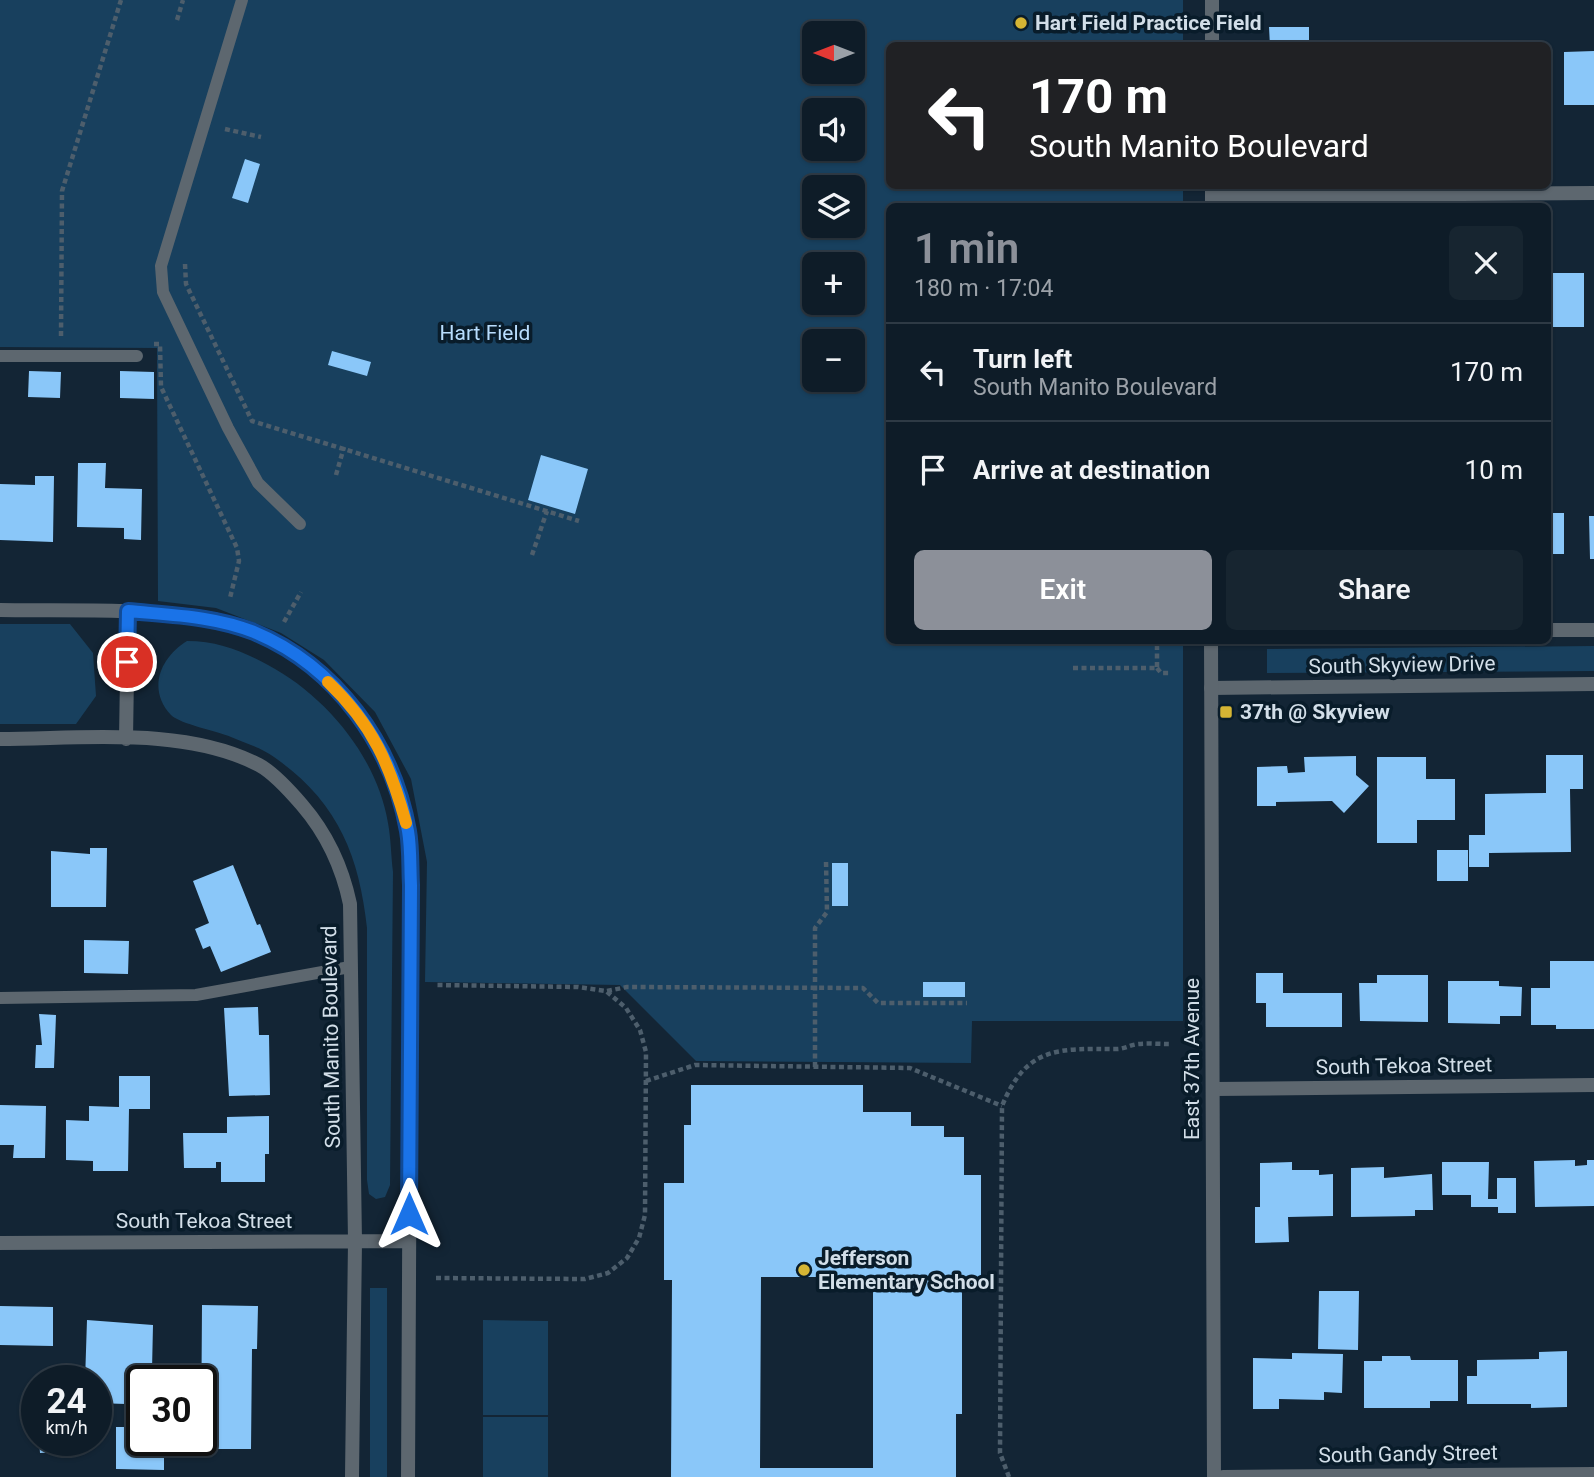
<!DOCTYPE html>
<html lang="en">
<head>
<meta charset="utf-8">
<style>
	:root { --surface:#0e1c28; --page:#172530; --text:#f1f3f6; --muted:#9ba1a8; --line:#2e3a45; --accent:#8c9099 }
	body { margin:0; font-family:Roboto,sans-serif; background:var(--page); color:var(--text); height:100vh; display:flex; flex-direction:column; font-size:26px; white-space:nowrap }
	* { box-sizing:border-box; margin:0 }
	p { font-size:23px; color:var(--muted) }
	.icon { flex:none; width:38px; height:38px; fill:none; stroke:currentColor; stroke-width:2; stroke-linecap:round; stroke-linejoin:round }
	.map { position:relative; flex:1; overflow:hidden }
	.side { position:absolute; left:886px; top:203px; width:665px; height:441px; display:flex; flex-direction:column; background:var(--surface); border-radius:10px; box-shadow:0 2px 5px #0004,0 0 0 2px var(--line) }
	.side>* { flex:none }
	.top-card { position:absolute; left:886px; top:42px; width:665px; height:147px; border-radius:10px; box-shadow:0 2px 5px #0004,0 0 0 2px var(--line); background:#202124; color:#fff; overflow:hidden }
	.needle { width:46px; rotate:270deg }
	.tools { position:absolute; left:802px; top:21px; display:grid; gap:14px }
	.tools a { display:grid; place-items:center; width:63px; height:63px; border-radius:10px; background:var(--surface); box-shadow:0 2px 5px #0004,0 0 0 2px var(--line); font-size:35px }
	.speed { position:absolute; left:21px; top:1365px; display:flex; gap:14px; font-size:35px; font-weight:700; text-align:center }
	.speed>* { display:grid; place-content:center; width:91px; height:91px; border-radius:50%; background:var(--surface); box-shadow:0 2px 5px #0004,0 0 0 2px var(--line); line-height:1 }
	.speed small { font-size:18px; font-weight:400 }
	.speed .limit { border:4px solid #111; border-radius:10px; background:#fff; color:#111 }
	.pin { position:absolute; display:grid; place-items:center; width:60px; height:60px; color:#fff; margin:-30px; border:4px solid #fff; border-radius:50%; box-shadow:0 2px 7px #0007 }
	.me { position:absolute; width:77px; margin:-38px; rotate:0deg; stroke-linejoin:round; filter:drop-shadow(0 0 5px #0008) }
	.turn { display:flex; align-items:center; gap:24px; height:147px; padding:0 28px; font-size:32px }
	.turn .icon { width:91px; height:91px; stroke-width:2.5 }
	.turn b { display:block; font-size:49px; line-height:60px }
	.round { display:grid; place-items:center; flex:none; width:74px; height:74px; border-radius:10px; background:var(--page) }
	.overview { display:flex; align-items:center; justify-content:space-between; height:119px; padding:0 28px }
	h1 { font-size:42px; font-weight:600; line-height:52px; color:var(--accent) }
	.action { display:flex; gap:14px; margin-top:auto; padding:14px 28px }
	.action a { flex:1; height:80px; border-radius:10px; background:var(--accent); color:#fff; font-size:28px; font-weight:600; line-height:80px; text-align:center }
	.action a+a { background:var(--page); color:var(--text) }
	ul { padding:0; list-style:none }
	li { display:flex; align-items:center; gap:21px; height:98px; padding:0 28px; border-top:2px solid var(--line) }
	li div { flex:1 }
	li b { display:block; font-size:26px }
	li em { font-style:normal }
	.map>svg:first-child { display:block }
</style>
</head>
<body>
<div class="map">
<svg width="1594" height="1477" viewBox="0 0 1594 1477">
	<rect width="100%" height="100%" fill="#132535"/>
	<path fill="#18405e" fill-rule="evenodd" d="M0 0H1183V45L889 46V186H1183V206H889V640L1183 641V1021H972L971 1063 696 1061 620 985 425 982 427 862 411 779 375 712 324 660 281 633 216 608 158 601 157 348 0 347ZM814 33H852V72H814ZM814 110H852V149H814ZM814 187H852V226H814ZM814 264H852V303H814ZM814 341H852V380H814Z
		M0 624H70L93 653 96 696 76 724H0Z
		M187 641C218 641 242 651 268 665 326 696 377 757 388 823 391 839 391 856 393 872L390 1185 385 1197 376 1199 369 1194 367 1180V928C359 854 337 801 274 757 262 748 245 743 231 737 217 731 180 724 171 715 147 689 160 658 187 641Z
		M1594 646V671L1267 673V649Z
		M370 1288H387V1477H370Z
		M483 1320 548 1321V1415H483Z
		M483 1417H548V1477H483Z"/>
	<path fill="#8ac7f9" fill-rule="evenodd" d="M1269 27H1309V46H1270Z
		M1594 51V105H1564V52Z
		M1547 56H1551L1552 90H1547Z
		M245 159 260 164 248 203 232 198Z
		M1547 273H1584V327H1547Z
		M332 351 371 362 367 376 328 365Z
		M29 371 61 372 60 398 28 397Z
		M120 371 154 372V399L120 398Z
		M541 455 588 469 575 514 528 500Z
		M78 463H106L105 488 142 489 141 540 124 539V528L77 527Z
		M35 476H54L53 542 0 540V484L35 485Z
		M1547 513H1564V554H1547Z
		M1589 516H1594V559H1590Z
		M1546 755H1583V789H1570L1571 852 1489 853V867H1469V835H1485V794L1546 793Z
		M1356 756V775L1369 786 1344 813 1332 801 1276 802V806H1257V767L1287 766 1288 773 1305 772 1304 757Z
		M1377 757H1426V779H1455V820H1417V843H1377Z
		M90 848H107L106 907H51V851L90 854Z
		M1437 850H1468V881H1437Z
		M832 863H848V906H832Z
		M233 865 257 925 260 924 271 952 221 972 210 946 203 949 195 929 209 923 193 881Z
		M84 940 129 941 128 974 84 973Z
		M1550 961H1594V1029H1556V1025H1531V988H1550Z
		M1256 973H1283V993H1342V1027H1266V1003H1256Z
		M1377 975H1428V1022L1360 1021 1359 983H1377Z
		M1448 981H1499V986L1522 987 1521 1016H1500V1024L1448 1023Z
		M923 982H965V997H923Z
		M258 1007 259 1035H269L270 1095 229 1096 224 1008Z
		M39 1014 56 1015 54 1068H35L36 1045H42Z
		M119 1076H150V1109H129L128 1171H93V1161L66 1160V1120L89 1121V1106L119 1107Z
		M691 1085H863V1112H911V1126H944V1137H964V1175H981V1284H962V1414H956V1477H671L672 1280H664V1183H684V1125H691ZM761 1277H873V1468H760Z
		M0 1105 46 1106 45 1158H13L14 1145H0Z
		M269 1116V1154H265V1182H221V1162H216V1168H184L183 1133H227V1117Z
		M1575 1160V1166L1587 1165V1160H1594V1206L1535 1207 1534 1161Z
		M1292 1162V1170H1319V1175L1333 1174V1216L1288 1217 1289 1242 1255 1243V1207H1260V1163Z
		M1442 1162H1489L1488 1199H1497V1178H1516V1213H1498V1207H1471V1195H1442Z
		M1384 1167V1178L1432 1174 1433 1210H1415V1216L1351 1217V1168Z
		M1319 1291H1359L1358 1350 1318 1349Z
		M202 1305 258 1306 257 1349H252L251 1449H201Z
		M0 1306 53 1307V1346L0 1345Z
		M87 1320 153 1325 152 1370 126 1369V1404L96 1403V1381H85Z
		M1567 1351V1407L1531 1408V1404H1467V1376H1477V1360L1539 1359V1352Z
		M1292 1353 1343 1354 1342 1393 1324 1392V1400L1279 1399V1409H1253V1358L1292 1359Z
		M1382 1356H1410L1411 1360H1458V1401H1430V1408H1364V1361H1382Z
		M116 1427H142V1440H164V1470L116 1469Z
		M39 1440H68V1452L40 1453Z"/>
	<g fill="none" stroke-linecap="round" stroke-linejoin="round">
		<path stroke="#4d5e6c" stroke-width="4.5" stroke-dasharray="5 3.5" stroke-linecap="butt" d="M177 20 183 0
			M225 129 261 137
			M185 264 186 284 252 421 579 521
			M61 336 62 191 121 0
			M154 344H160L161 387 237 548 239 561 230 598
			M336 475 344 447
			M532 555 547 511
			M284 622 301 592
			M1073 668H1157V640
			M1157 668 1161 673H1171
			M607 991 627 987 863 988 878 1003H967
			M815 1067V928L827 912 826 861
			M646 1081 695 1065 910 1068 1002 1106
			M436 1278 585 1279 608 1273 627 1258 639 1238 645 1215 646 1052 640 1030 626 1008 606 991 578 987 437 985
			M1009 1477 1000 1453 1002 1106C1027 1045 1059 1049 1117 1049 1124 1049 1130 1045 1138 1044 1148 1043 1160 1044 1170 1044"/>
		<path stroke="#5d676f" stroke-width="12" d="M242 0 161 266 163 292 228 428 258 483 300 524
			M0 356H137
			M0 998 196 995 350 967"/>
		<path stroke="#5d676f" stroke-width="14" d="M1212 196 1594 193
			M0 610C67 611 135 608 201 617 308 633 391 728 408 832 411 849 410 867 411 885L408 1477
			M1547 630H1594
			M1211 688 1594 684
			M0 739C82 739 184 726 259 765 274 773 290 791 302 805 327 834 342 866 350 904L355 1241 352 1477
			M126 739 128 611
			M1214 1089 1594 1085
			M0 1243 409 1241
			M1223 1477 1594 1474"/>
		<path stroke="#5d676f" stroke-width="14" d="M1212 0V46
			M1212 206V186
			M1211 640 1214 1477"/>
	</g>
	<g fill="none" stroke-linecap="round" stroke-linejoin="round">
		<defs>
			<path id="route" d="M127 662 128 611C170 615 214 616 254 632 336 666 393 745 408 831 411 848 410 867 411 885L409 1214"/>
		</defs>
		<use href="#route" stroke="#114b97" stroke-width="18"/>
		<use href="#route" stroke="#1a73e8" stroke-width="12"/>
		<path stroke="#f59e0b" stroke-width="12" d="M328 682C373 725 390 765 406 823"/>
	</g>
	<g fill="#d5b534" stroke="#091c2a" stroke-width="2.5">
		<circle cx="1021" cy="23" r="7"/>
		<rect x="1219" y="705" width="14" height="14" rx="3.5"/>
		<circle cx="804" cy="1270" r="7"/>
	</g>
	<g text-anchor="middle" stroke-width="7" stroke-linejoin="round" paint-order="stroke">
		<g font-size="21" font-weight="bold" fill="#d2dee8" stroke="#091c2a" text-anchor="start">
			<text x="1035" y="30">Hart Field Practice Field</text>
			<text x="1240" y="719">37th @ Skyview</text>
			<text x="818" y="1265">Jefferson<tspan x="818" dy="24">Elementary School</tspan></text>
		</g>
		<g font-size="21" fill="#b8ddfd" stroke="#091c2a">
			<text x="485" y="340">Hart Field</text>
		</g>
		<g font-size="21" fill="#d2dee8" stroke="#091c2a">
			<text transform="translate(1402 665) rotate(-1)" y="7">South Skyview Drive</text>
			<text transform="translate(331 1037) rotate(-91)" y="7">South Manito Boulevard</text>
			<text transform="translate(1192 1059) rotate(-90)" y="7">East 37th Avenue</text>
			<text transform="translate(1404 1066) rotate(-1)" y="7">South Tekoa Street</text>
			<text x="204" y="1228">South Tekoa Street</text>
			<text transform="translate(1408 1454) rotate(-1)" y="7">South Gandy Street</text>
		</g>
	</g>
</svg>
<div class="tools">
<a><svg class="needle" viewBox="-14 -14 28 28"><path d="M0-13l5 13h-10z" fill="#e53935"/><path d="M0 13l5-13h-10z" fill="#9ba1a8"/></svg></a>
<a><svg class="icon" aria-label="sound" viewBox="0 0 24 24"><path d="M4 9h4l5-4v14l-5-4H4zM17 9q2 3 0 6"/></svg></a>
<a><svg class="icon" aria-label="layers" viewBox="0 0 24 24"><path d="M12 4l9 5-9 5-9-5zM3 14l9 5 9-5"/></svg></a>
<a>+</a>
<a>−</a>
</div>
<div class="speed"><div>24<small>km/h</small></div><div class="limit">30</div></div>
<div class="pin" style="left:127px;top:662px;background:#d93025"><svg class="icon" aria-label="arrive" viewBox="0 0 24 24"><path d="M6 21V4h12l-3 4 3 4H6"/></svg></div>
<svg class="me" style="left:409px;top:1214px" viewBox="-20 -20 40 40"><path d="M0-17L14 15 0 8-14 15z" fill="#1a73e8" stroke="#fff" stroke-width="4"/></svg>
<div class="top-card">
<div class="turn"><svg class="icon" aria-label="left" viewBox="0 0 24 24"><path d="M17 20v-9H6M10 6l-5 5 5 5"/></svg><div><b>170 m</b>South Manito Boulevard</div></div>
</div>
<section class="side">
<div class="overview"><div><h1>1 min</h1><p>180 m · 17:04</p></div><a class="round"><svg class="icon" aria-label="close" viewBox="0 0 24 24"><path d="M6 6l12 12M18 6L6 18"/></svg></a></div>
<ul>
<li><svg class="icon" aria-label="left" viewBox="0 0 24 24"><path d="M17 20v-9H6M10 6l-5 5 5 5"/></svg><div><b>Turn left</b><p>South Manito Boulevard</p></div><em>170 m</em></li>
<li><svg class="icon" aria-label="arrive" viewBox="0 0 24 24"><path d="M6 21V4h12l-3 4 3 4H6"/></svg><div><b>Arrive at destination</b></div><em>10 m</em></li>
</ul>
<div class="action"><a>Exit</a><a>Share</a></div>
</section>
</div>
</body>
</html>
